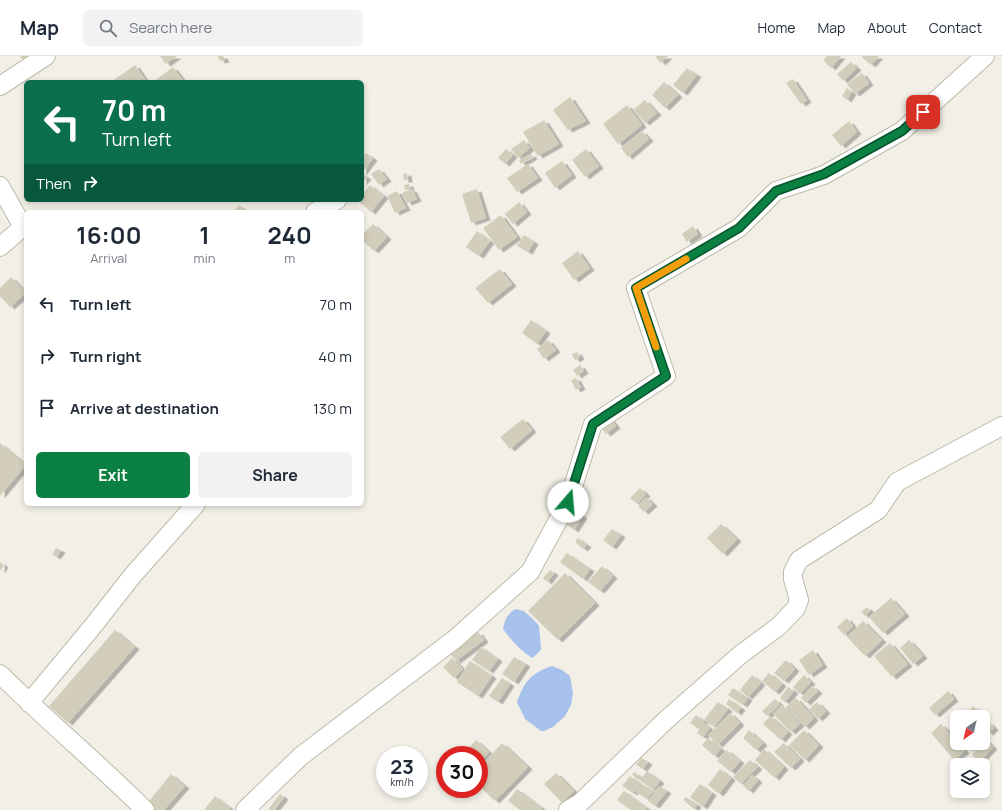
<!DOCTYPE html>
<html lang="en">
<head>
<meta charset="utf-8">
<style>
	:root { --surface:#fff; --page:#f2f2f3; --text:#1f2937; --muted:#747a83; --line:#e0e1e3; --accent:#0b8043 }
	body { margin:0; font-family:Manrope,sans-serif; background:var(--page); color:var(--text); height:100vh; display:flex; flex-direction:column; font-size:15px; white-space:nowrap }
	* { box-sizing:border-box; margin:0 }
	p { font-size:13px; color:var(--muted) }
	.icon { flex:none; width:22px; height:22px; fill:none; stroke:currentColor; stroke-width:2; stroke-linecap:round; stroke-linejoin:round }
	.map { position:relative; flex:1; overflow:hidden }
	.sheet { position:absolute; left:24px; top:154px; width:340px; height:296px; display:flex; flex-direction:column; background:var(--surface); border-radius:6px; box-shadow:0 2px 6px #0003 }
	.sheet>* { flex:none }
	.top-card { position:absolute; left:24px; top:24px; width:340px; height:122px; border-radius:6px; box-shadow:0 2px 6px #0003; background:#0b6e4f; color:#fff; overflow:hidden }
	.needle { width:26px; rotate:214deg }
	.controls { position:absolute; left:950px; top:654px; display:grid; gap:8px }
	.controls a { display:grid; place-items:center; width:40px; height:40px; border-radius:6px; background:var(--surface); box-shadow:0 2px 6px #0003; font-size:20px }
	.speed { position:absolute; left:376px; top:690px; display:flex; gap:8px; font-size:20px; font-weight:700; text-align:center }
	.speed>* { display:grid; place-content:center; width:52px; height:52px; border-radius:50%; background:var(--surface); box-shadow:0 2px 6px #0003; line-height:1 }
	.speed small { font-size:10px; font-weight:400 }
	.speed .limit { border:6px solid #d22; background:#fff; color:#111 }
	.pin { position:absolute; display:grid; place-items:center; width:34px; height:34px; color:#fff; margin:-17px; border-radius:8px; box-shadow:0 2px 6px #0006 }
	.me { position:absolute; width:44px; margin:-22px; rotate:18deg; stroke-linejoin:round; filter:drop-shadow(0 0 3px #0008) }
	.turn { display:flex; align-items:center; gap:14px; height:84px; padding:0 12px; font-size:18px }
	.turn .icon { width:52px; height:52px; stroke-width:2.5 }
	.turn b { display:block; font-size:28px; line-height:34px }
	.then { display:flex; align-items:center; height:38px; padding:0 12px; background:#0003; gap:8px; font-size:15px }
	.eta { display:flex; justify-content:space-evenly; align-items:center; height:68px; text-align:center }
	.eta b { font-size:24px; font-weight:700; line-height:28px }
	.cta { display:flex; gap:8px; margin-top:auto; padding:8px 12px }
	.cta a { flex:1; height:46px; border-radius:6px; background:var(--accent); color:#fff; font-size:16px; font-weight:700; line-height:46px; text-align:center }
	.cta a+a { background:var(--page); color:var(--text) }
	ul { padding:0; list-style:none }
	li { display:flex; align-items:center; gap:12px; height:52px; padding:0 12px }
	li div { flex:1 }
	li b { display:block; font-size:15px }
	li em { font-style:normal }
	header { display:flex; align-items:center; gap:24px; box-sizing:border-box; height:56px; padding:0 20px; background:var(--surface); border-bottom:1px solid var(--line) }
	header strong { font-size:19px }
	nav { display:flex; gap:22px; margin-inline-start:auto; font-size:14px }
	.search { width:280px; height:36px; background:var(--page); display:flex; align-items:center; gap:10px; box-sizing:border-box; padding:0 14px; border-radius:6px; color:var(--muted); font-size:15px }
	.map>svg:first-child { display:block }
</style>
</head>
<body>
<header>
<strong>Map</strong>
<div class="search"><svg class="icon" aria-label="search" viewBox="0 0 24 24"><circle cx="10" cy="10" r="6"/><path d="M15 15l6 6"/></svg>Search here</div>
<nav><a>Home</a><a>Map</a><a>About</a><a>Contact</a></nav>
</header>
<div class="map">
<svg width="1002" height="754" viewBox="0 0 1002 754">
	<defs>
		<filter id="shadow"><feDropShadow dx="4.5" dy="2.5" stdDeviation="0" flood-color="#0004"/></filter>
	</defs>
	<rect width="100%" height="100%" fill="#f2f0e6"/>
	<path fill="#a6c1eb" d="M515 553 524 555 533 563 539 570 540 580 541 593 538 597 532 602C520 594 511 584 503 573 505 563 507 559 515 553Z
		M552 610 562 614 570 620 573 637 571 649 565 660 553 671 544 675H541L525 663 517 646C524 626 531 617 552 610Z"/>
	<path fill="#d3cebc" filter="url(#shadow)" d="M20 0H39L26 9Z
		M160 0H177L166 8Z
		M218 0H223L225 4 220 5Z
		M655 0H668L661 7Z
		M827 0H841L831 12 823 4Z
		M862 0H879L871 9 862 1Z
		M851 6 857 12 843 25 837 18Z
		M135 9 147 26H111Z
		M173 11 184 26H153Z
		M687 12 697 19 683 37 673 29Z
		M862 17 869 27 855 38 847 28Z
		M793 23 807 44 801 48 786 27Z
		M664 26 678 39 665 52 652 39Z
		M847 32 852 36 847 44 842 40Z
		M570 41 586 65 568 74 553 54Z
		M645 44 657 57 645 67 633 54Z
		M627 49 642 69 618 88 603 68Z
		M544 64 559 88 538 100 523 76Z
		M849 65 857 76 841 90 832 79Z
		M642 75 649 83 628 101 621 92Z
		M524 84 530 92 518 102 511 93Z
		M506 93 513 99 505 108 498 102Z
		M586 93 599 110 585 121 572 104Z
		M366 97 373 102 362 117V102Z
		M531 98 533 101 521 108 519 104Z
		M562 105 572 119 555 132 545 117Z
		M528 108 538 122 517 136 507 122Z
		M379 113 387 123 379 129 371 118Z
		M407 117 408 124H404L403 118Z
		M362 118 367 121 362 127Z
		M409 128 410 133 405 134 404 129Z
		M370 129 384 140 371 156 357 144H362V139Z
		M412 133 417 143 407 147 402 137Z
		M477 133 486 162 471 167 462 138Z
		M397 135 406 152 395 157 387 140Z
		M519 146 527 156 513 168 505 158Z
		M239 149 248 156H233Z
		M501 159 517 181 499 194 483 172Z
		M373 168 387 181 374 195 362 184V179Z
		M693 170 698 178 687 186 682 178Z
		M477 175 490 185 479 200 466 191Z
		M524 179 534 186 528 196 517 190Z
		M578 195 590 212 574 224 562 207Z
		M500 213 512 228 488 247 475 232Z
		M11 221 26 237 10 251 0 240V232Z
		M531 264 546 275 537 288 522 277Z
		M548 284 556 294 544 303 537 293Z
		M577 296 580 301 575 304 572 298Z
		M580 309 584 315 577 320 573 314Z
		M576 322 581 331 576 334 571 324Z
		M609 361 616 370 606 378 599 369Z
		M523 363 532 374 510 393 500 381Z
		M0 387 26 409 0 440Z
		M640 432 646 438 637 448 630 442Z
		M646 441 653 448 644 456 638 450Z
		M574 454 583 460 574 474 565 467Z
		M721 468 737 483 723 498 707 482Z
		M612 473 621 479 612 491 603 484Z
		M578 482 587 489 583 493 575 486Z
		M56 492 61 494 56 501 52 498Z
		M567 497 590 513 583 523 560 506Z
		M0 506 4 509 0 515Z
		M602 510 613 520 600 535 588 526Z
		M550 514 554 517 547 526 543 522Z
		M565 517 595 547 558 584 528 555Z
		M891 542 905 558 883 577 869 561Z
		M867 551 870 554 865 560 861 556Z
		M847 562 853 570 844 579 837 571Z
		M863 565 882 584 865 600 847 581Z
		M115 574 135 591 68 667 49 650Z
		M478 576 484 584 456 605 449 596Z
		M909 584 923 600 913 608 900 592Z
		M890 587 908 608 892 621 874 600Z
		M481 591 498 603 489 615 472 604Z
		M813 594 823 609 809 619 799 604Z
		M514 601 526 608 514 626 502 618Z
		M452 602 463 613 454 622 443 611Z
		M786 604 795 613 784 625 774 617Z
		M470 605 492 620 478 640 457 626Z
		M769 617 782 628 775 636 762 625Z
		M752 619 761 627 748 641 740 634Z
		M804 619 811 626 800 638 793 631Z
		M502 622 510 628 498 646 489 640Z
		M812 630 818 635 806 647 801 642Z
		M788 631 794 635 785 646 780 642Z
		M733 632 748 642 743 649 728 639Z
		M948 635 954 643 935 659 929 652Z
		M796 642 814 662 805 671 786 651Z
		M729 643 741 652 737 657 726 648Z
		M775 643 780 648 767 660 762 655Z
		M718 646 728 653 714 671 704 664Z
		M817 646 826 655 818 663 809 653Z
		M782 649 800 668 791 676 773 658Z
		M973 650 978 655 972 661H969L966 658Z
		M730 657 740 667 718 689 708 679Z
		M696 659 704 665 699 673 690 667Z
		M770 660 788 676 781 684 763 668Z
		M989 666 994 672 989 677 983 672Z
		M704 667 710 672 703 681 697 677Z
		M941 668 965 695 954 704 931 677Z
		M749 674 763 687 756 694 743 682Z
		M804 674 819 689 805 704 789 689Z
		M708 682 721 693 714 700 702 689Z
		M476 684 489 696 479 707V699H468L465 696Z
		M986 684 993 691 979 706 972 699Z
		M502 687 528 711 495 745 479 730V712Z
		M784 687 800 703 791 712 774 696Z
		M962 687H975L970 693Z
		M764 693 784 711 775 722 755 704Z
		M727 694 740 705 731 716 717 705Z
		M641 702 648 706 643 713 636 709Z
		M750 704 758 711 741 728 733 721Z
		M720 713 731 722 719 738 708 729Z
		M647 715 660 725 653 734 640 724Z
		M634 716 641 721 639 724 632 719Z
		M556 717 574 735 562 747 544 728Z
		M171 718 185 730 164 754H150L145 750Z
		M752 719 758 724 749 735 743 730Z
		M630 720 641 728 633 737 622 730Z
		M642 728 653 735 647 743 636 736Z
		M700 728 712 737 703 751 690 741Z
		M659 730 667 735 655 750 648 745Z
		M517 733 542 752 540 754H520L508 745Z
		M624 735 647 752 645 754H631L617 744Z
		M280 738 284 741 274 754H268Z
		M215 740 230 752 229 754H204Z
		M686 741 697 749 694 753 683 744Z"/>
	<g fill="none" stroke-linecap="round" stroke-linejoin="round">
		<defs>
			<path id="street" d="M0 30 46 0
				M0 130 23 171 0 191
				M315 156 337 144
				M0 618C47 665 98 707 145 754
				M29 647 93 570 133 519 196 448
				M245 754 301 700 455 583 530 516 568 446 593 368 666 320 636 232 739 172 776 135 824 119 902 75 985 0
				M568 754 580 747 666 664 740 599 779 570 796 552 799 544 793 523V516L799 504 878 454 897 426 1002 370"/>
		</defs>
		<use href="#street" stroke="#bcbaa9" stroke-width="20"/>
		<use href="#street" stroke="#fff" stroke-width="18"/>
	</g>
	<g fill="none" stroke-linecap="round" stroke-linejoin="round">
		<defs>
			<path id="route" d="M568 446 593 368 666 320 636 232 739 172 776 135 824 118 902 75 923 56"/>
		</defs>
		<use href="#route" stroke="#07532c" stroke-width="10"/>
		<use href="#route" stroke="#0b8043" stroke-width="7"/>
		<path stroke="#f59e0b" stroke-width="7" d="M656 291 636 232 686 203"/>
	</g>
</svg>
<div class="controls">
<a><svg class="needle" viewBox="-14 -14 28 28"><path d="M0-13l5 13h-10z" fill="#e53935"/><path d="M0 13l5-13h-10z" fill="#747a83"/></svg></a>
<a><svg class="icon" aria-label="layers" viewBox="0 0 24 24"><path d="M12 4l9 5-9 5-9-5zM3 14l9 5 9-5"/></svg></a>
</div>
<div class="speed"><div>23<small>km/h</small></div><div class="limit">30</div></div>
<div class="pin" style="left:923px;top:56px;background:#d93025"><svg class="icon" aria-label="arrive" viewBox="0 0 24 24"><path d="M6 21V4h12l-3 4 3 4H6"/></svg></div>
<svg class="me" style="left:568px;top:446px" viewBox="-20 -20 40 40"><circle r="19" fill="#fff"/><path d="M0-13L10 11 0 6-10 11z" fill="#0b8043"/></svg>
<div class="top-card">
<div class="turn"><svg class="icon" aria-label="left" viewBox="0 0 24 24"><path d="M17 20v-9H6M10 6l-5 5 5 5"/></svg><div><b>70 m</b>Turn left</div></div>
<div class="then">Then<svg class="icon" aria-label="right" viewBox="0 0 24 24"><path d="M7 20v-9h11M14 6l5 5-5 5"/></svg></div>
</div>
<section class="sheet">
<div class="eta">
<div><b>16:00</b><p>Arrival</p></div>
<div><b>1</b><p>min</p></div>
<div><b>240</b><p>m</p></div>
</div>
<ul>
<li><svg class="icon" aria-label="left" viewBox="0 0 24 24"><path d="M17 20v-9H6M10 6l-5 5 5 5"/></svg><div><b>Turn left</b></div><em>70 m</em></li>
<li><svg class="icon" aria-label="right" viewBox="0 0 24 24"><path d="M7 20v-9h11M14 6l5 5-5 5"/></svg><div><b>Turn right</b></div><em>40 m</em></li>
<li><svg class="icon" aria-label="arrive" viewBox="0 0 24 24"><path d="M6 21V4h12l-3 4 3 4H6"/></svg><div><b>Arrive at destination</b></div><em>130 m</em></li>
</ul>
<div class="cta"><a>Exit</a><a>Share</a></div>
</section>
</div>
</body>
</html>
